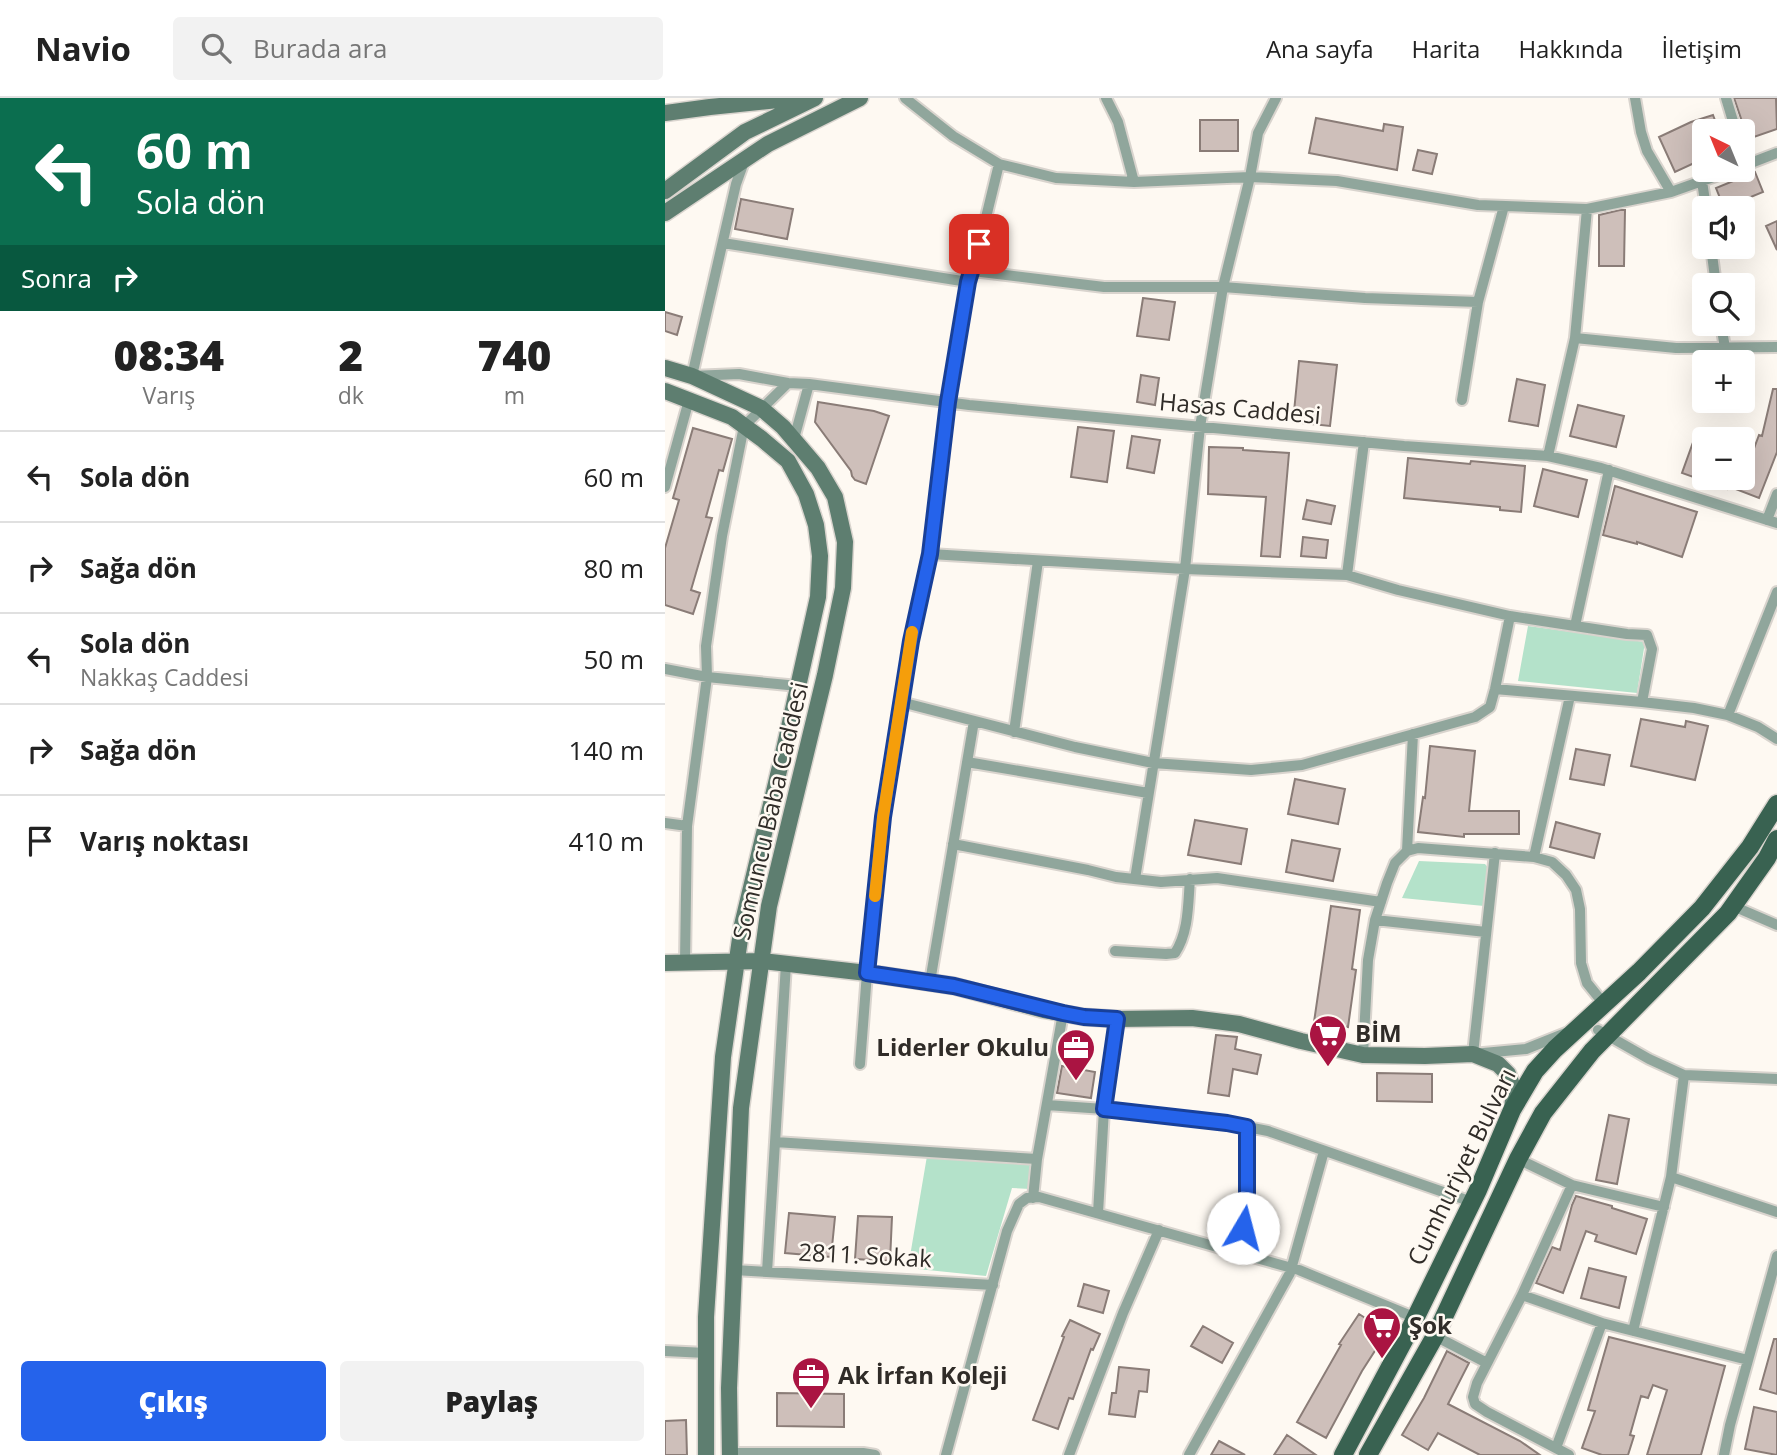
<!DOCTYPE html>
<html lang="tr">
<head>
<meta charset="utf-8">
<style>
	:root { --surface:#fff; --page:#f2f2f2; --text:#222; --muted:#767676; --line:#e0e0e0; --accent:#2563eb }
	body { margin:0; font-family:"Open Sans",sans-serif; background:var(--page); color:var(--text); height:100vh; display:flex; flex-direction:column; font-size:26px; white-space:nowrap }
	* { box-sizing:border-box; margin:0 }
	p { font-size:23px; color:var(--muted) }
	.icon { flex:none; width:38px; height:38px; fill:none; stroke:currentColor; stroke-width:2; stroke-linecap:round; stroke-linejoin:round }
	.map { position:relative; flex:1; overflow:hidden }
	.side { display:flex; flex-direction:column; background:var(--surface); width:665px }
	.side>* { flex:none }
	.top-card { background:#0b6e4f; color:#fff; overflow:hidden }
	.needle { width:46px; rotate:317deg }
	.tools { position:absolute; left:1027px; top:21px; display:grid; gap:14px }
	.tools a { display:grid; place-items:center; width:63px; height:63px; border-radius:7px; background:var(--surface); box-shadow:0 7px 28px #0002; font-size:35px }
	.pin { position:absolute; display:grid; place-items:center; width:60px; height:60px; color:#fff; margin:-30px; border-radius:14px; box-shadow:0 4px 10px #0006 }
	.me { position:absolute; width:77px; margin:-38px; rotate:8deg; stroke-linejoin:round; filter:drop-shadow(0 0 5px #0008) }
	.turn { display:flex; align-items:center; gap:24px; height:147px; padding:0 21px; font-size:32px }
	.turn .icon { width:91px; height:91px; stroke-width:2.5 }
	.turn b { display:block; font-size:49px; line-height:60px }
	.then { display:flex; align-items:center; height:66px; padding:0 21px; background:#0003; gap:14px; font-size:26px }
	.eta { display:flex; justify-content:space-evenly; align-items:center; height:119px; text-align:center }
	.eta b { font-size:42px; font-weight:800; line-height:49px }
	.action { display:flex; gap:14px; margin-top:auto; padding:14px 21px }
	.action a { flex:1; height:80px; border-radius:7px; background:var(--accent); color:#fff; font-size:28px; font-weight:800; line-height:80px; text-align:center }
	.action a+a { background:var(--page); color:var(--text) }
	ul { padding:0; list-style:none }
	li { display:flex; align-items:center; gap:21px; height:91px; padding:0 21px; border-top:2px solid var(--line) }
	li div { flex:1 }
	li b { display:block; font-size:26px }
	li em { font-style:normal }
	header { display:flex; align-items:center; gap:42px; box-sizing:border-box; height:98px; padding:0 35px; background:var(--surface); border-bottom:2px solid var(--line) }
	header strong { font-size:33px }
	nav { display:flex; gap:38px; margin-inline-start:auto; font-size:24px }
	.search { width:490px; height:63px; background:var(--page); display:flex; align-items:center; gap:18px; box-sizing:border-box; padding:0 24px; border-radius:7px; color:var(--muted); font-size:26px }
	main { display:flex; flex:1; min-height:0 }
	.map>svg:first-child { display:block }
</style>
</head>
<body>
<header>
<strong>Navio</strong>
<div class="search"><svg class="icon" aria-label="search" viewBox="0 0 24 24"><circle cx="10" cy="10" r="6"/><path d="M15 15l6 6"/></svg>Burada ara</div>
<nav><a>Ana sayfa</a><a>Harita</a><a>Hakkında</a><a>İletişim</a></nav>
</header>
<main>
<section class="side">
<div class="top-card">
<div class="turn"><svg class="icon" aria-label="left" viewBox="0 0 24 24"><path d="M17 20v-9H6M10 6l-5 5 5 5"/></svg><div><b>60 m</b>Sola dön</div></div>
<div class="then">Sonra<svg class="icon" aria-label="right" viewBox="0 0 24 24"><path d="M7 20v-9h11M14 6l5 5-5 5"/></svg></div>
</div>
<div class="eta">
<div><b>08:34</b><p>Varış</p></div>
<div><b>2</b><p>dk</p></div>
<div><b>740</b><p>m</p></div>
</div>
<ul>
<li><svg class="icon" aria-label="left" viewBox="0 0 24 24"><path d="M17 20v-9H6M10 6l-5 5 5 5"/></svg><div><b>Sola dön</b></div><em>60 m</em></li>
<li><svg class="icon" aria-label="right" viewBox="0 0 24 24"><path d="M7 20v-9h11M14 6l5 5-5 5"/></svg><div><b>Sağa dön</b></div><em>80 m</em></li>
<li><svg class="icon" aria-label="left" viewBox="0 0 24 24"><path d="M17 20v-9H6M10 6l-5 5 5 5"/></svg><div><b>Sola dön</b><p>Nakkaş Caddesi</p></div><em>50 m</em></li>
<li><svg class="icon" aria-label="right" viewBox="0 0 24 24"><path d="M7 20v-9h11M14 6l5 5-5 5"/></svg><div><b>Sağa dön</b></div><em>140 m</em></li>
<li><svg class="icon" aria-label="arrive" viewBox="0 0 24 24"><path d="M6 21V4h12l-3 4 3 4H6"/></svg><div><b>Varış noktası</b></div><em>410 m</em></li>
</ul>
<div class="action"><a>Çıkış</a><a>Paylaş</a></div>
</section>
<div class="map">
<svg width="1112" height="1357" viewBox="0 0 1112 1357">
	<rect width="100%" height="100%" fill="#fef9f2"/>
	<path fill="#b4e2ca" d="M863 528 980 544 972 595 853 583Z
		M754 763 820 766 824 771 819 808 737 800Z
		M262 1058 366 1062 365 1091 347 1090 321 1178 243 1170Z"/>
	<path fill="#cebfba" stroke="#8a7c77" stroke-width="2" d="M1069 0H1111L1112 31 1083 41Z
		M1048 17 1054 33H1040V60L1010 74 994 39 1026 24Z
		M651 20 718 33 719 26 738 29 732 72 644 55Z
		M535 22H573V53H535Z
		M753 52 772 56 767 76 748 72Z
		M1090 74 1098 94 1059 110 1051 90Z
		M76 101 128 111 122 141 70 131Z
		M955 112H960L959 168H934V117Z
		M1112 123V152L1101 128Z
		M478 200 510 204 504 242 472 238Z
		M0 214 17 219 12 237 0 233Z
		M634 263 672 267 665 328 628 324Z
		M476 277 494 280 490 307 472 304Z
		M852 281 880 287 873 328 844 323Z
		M1108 291H1112V354L1094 400 1063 388 1062 391 1017 375 1031 336 1040 339V380H1078L1094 337 1097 338Z
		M153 304 209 313 224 318 201 386 190 382 187 378 186 373 150 324Z
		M913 307 959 318 951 349 905 338Z
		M413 329 449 333 442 384 406 379Z
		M28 330 67 341 58 373 54 372 41 419 47 420 26 492 35 495 28 516 0 507V450L14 402 8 400Z
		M467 338 495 342 489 375 462 370Z
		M544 349 578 350V352L624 355 615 459 596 458 601 399 543 396Z
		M743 360 805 366 806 363 860 368 856 414 835 412V409L739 400Z
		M878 371 922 382 913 419 869 408Z
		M950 388 1032 414 1017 459 972 444V446L938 437Z
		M642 402 670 408 666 426 638 421Z
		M638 439 663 442 661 460 636 458Z
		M976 621 1020 629 1021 623 1043 628 1030 682 966 668Z
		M765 648 810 653 804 713H854V736H799V739L753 734 758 699 760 700Z
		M911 651 945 657 939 687 905 681Z
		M630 681 680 691 673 726 623 716Z
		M530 722 582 731 576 766 523 757Z
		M891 724 935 736 929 760 885 749Z
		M627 742 675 751 668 783 621 774Z
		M666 808 695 812 687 871 691 872 683 929 649 924Z
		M551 937 572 939 570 951 596 957 592 976 568 971 564 998 543 995Z
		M397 968 430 974 426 1000 392 995Z
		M712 975 767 976V1004L712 1003Z
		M944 1017 964 1021 952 1086 931 1082Z
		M911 1098 947 1108V1110L982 1121 971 1156 930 1143 932 1137 921 1133 898 1195 871 1185 887 1149 895 1152 907 1107Z
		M124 1115 170 1119 166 1159 120 1155Z
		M193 1118 227 1119 225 1163 190 1161Z
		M924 1170 961 1179 954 1210 916 1200Z
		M419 1186 444 1193 438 1215 413 1208Z
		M694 1216 722 1234 697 1273 661 1340 632 1324 676 1247 674 1246Z
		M405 1222 435 1236 428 1252 426 1251 408 1301 404 1300 393 1331 368 1322 399 1239 397 1238Z
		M538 1228 568 1245 557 1265 526 1248Z
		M944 1239 1060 1268 1036 1357H982L1002 1292 988 1287 983 1300 976 1298 965 1337 969 1338 963 1357H937L917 1350 930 1313 923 1312Z
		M1109 1241H1112V1296L1095 1291Z
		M782 1253 804 1265 783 1306 855 1343 875 1357H815L773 1335 763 1352 737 1337 759 1300Z
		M454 1269 484 1272 482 1294 474 1293 470 1319 444 1316 447 1295H451Z
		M112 1295 179 1296V1329L112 1328Z
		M1089 1309 1112 1314V1357L1080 1351Z
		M21 1322 22 1357H0V1323Z
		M622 1337 628 1341 651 1357H609Z
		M554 1343 580 1357H546Z"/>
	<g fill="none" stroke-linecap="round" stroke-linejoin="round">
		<defs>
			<path id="street" d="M240 0 288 38 334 66 391 80 469 84 585 79 672 83 813 107 922 111 1006 94 1068 72
				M441 0 453 24 469 84
				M970 0 976 34 982 53 1006 94
				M1061 0 1071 33
				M80 61 71 86 27 278 74 276 123 285 144 286 304 307 739 348 883 358 936 370 1112 425
				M1078 68 1112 55
				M1037 83 1041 110
				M58 145 303 184
				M1046 149 1051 187
				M308 173 439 189H558L700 200 813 204
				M1056 226 1060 250
				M910 240 1011 250 1112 249
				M797 302 813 204 839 108
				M129 341 144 286
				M883 358 910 240 922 111
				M0 389 24 302
				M1102 422 1112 396
				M265 456 520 471 682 477 733 492 845 518 962 536 982 537 987 551 977 604
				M682 477 699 344
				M910 528 944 372
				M0 571 42 579 133 588
				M830 591 977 604 1029 610 1063 617 1093 629 1112 641
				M236 604 410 649 488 665 586 672 637 667 810 619 825 609 830 591 845 518
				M1063 617 1112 494
				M349 634 373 463
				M302 664 483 695
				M0 725 22 728
				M288 746 423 772 451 779 496 784 552 780 716 804
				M742 753 748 636
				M830 755 808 956 861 951 901 935
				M869 759 905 598
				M470 781 520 471 535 329 558 189 585 79 593 35 611 0
				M1068 808 1112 827
				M710 822 821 834
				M450 853 501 856 510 855C524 834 523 805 525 781
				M20 864 22 728 42 579 41 548 57 438 79 328 123 285
				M265 884 309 623
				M933 932 984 961 1019 977 1112 981
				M698 957 703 862 710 822 722 785 730 765 742 753 753 750 869 759 887 764 901 777 911 792 915 811 916 865 922 885 939 906
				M195 966 202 875 218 719 246 543 265 456 283 304 303 184 308 173 334 66
				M382 1007 439 1011 562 1025 603 1033 807 1104
				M110 1044 372 1061
				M853 1061 907 1087 999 1109
				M1006 1079 1112 1114
				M368 1100 372 1061 398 915
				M433 1115 439 1011 452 921
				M581 1157 578 1130 582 1101V1029
				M69 1172 328 1187
				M102 1174 121 866
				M857 1197 937 1225 891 1350
				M937 1225 1083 1262
				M968 1233 1006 1079 1019 977
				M770 1238 822 1265
				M0 1253 41 1255
				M65 1355H198L210 1357
				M281 1357 342 1133 354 1106 362 1100 374 1099 634 1172 751 1220
				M404 1357 458 1215 494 1132
				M524 1357 625 1175 659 1053
				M904 1357 822 1314 810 1306 808 1299 812 1285 857 1197 907 1087
				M1059 1357 1065 1327 1112 1158"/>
			<path id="secondary" d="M0 15 45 9 132 0
				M0 93 80 34 150 0
				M0 115 103 46 195 0
				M0 270 27 278 96 310 118 329 153 370 170 399 180 444 178 490 160 577 104 808 76 1010 64 1290 65 1357
				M0 293 67 319 97 341 123 363 141 396 151 427 155 458 153 499 118 656 77 827 58 959 41 1219V1357
				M0 865 97 863 202 875 289 888 379 912 419 919 452 921 527 920 574 926 636 943 698 957 760 958 808 956 833 966 843 976 849 992 847 1012"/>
			<path id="primary" d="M678 1357 744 1233 813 1092 847 1012 870 973 890 951 974 874 1037 810 1085 749 1112 706
				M703 1357 770 1238 853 1061 878 1015 927 953 1063 815 1102 760 1112 741"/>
		</defs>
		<use href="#street" stroke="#d9d4ce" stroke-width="14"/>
		<use href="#secondary" stroke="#d9d4ce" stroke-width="19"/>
		<use href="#primary" stroke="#d9d4ce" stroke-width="21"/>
		<use href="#street" stroke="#90a69c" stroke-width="10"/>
		<use href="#secondary" stroke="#5e7e70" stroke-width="16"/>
		<use href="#primary" stroke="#396251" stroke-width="18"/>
	</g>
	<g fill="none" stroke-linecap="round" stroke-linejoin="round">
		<defs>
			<path id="route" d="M314 146 303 184 283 304 265 456 246 543 229 650 218 719 202 875 289 888 398 915 419 919 452 921 439 1011 562 1025 582 1029V1101L578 1130"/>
		</defs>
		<use href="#route" stroke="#184099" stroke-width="18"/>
		<use href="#route" stroke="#2563eb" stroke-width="12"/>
		<path stroke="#f59e0b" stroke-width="12" d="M210 798 218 719 247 534"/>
	</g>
	<defs>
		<symbol id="supermarket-pin" viewBox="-11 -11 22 30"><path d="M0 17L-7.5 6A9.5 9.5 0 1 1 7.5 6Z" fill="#aa1442" stroke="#fef9f2"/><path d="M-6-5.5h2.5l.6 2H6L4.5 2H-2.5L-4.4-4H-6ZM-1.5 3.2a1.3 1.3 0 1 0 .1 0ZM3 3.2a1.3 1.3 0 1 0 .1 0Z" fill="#fff"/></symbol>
		<symbol id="office-pin" viewBox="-11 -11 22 30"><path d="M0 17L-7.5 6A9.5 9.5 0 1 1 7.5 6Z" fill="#aa1442" stroke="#fef9f2"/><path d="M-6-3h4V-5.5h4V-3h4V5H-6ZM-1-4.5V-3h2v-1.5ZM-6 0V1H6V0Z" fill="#fff"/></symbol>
	</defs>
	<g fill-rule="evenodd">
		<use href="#supermarket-pin" x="641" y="914" width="44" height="60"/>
		<use href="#office-pin" x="389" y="928" width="44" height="60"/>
		<use href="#supermarket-pin" x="695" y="1206" width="44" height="60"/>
		<use href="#office-pin" x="124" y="1256" width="44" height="60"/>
	</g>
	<g text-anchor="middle" stroke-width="5" stroke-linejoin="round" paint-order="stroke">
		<g font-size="24" fill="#302c28" stroke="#fef9f2">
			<text transform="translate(575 311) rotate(5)" y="8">Hasas Caddesi</text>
			<text transform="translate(106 713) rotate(-77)" y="8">Somuncu Baba Caddesi</text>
			<text transform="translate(797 1069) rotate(-64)" y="8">Cumhuriyet Bulvarı</text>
			<text transform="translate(200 1158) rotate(3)" y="8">2811. Sokak</text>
		</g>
		<g font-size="24" font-weight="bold" fill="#302c28" stroke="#fef9f2" text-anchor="start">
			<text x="690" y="944">BİM</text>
			<text x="384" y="958" text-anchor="end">Liderler Okulu</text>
			<text x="744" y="1236">Şok</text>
			<text x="173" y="1286">Ak İrfan Koleji</text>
		</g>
	</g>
</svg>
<div class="tools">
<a><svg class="needle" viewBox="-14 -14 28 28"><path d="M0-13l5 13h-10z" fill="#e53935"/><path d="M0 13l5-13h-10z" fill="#767676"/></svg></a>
<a><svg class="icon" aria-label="sound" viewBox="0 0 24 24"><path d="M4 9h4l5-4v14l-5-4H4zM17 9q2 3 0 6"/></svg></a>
<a><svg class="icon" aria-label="search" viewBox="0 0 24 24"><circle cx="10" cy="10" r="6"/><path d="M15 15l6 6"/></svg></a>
<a>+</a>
<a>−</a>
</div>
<div class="pin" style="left:314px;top:146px;background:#d93025"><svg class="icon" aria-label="arrive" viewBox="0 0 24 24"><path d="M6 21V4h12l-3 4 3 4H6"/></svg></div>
<svg class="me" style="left:578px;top:1130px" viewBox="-20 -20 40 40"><circle r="19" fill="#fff"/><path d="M0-13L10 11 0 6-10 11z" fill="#2563eb"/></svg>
</div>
</main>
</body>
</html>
